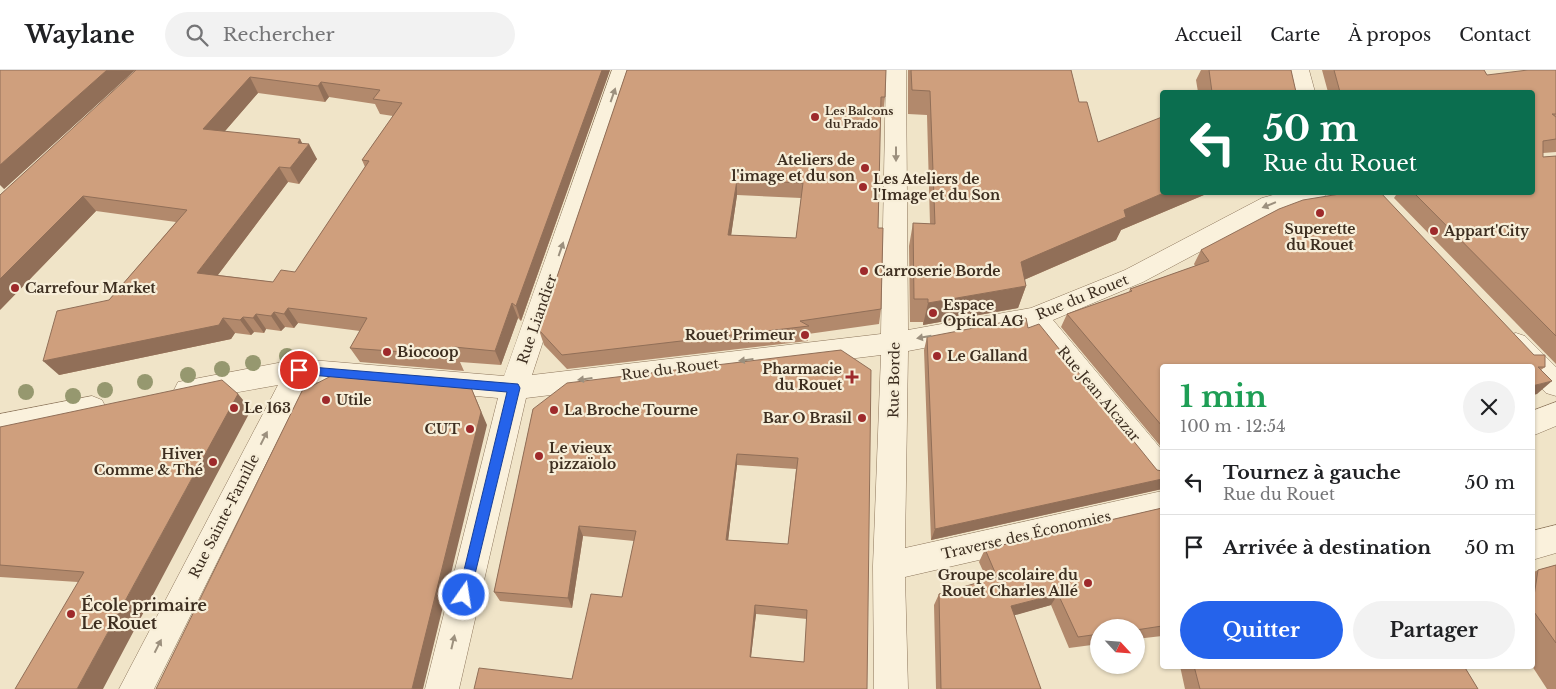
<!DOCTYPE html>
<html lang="fr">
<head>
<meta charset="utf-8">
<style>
	:root { --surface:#fff; --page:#f2f2f2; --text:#202124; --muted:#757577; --line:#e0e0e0; --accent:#2563eb }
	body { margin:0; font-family:"Libre Baskerville",serif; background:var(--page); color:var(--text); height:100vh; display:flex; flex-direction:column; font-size:19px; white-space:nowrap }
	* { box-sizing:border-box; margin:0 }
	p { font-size:16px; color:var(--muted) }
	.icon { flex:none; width:28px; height:28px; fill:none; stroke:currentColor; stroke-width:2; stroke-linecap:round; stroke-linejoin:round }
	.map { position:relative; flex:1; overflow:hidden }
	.side { position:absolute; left:1160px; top:294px; width:375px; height:305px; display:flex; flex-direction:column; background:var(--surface); border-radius:5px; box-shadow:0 1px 4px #0004 }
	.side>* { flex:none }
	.top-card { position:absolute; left:1160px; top:20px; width:375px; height:105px; border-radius:5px; box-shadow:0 1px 4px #0004; background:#0b6e4f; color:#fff; overflow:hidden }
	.needle { width:32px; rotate:116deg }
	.tools { position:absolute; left:1090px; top:549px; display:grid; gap:10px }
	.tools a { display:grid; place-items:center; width:55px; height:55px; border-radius:50%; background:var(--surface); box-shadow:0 1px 4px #0004; font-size:25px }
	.pin { position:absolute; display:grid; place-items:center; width:42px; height:42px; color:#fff; margin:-21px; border:2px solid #fff; border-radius:50%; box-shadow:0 1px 5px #0007 }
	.me { position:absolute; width:55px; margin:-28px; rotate:13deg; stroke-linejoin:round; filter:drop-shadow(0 0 4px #0008) }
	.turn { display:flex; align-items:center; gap:18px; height:105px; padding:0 20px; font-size:22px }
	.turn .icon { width:65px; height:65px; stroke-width:2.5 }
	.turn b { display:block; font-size:35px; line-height:42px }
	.round { display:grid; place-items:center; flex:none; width:52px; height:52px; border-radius:26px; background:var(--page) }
	.overview { display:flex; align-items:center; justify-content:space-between; height:85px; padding:0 20px }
	h1 { font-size:30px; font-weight:700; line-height:38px; color:#1e9e55 }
	.cta { display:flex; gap:10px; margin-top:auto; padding:10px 20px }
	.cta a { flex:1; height:58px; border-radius:30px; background:var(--accent); color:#fff; font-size:20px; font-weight:700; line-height:58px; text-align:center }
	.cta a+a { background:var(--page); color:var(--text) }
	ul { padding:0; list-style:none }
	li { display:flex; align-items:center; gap:15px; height:65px; padding:0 20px; border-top:1px solid var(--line) }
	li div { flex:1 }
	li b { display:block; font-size:19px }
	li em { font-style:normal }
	header { display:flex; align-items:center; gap:30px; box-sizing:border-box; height:70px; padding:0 25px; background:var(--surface); border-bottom:1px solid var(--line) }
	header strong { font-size:24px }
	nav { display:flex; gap:28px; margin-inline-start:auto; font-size:18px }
	.search { width:350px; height:45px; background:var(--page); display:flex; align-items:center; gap:12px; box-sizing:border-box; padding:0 18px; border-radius:28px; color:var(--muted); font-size:19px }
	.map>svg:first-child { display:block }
</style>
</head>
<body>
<header>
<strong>Waylane</strong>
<div class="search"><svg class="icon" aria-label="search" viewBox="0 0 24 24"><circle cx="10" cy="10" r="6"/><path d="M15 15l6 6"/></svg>Rechercher</div>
<nav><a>Accueil</a><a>Carte</a><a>À propos</a><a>Contact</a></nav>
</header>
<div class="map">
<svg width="1556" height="619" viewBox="0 0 1556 619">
	<rect width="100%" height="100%" fill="#f0e4c8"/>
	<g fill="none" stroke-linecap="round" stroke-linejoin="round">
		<defs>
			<path id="minor" d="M612 0H632L532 305 881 264 886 0H906L908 260 1031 238 1125 200 1262 128 1284 122H1327L1324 127 1278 140 1143 212 1053 250 1162 380V414L1151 410 1029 258 908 281 905 478 1162 421V448L905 507 908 619H874L873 496 881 285 526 328 459 619H425L498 328 307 311 154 619H119L278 315 188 331 178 328 174 320 178 312 299 289 504 306Z
				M1289 0H1309L1315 22H1295Z
				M1516 263 1525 266 1556 297V326L1546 323 1532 308V296H1521L1507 280 1503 273 1507 266Z
				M92 326 102 330 106 338 102 346 0 368V344Z
				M1556 332V356L1532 366V341Z
				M1556 455V483L1532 490V461Z"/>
		</defs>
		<use href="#minor" stroke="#8d765c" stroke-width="1"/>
		<use href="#minor" fill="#faf1dc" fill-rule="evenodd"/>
	</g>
	<g fill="#96986f">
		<circle cx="287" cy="286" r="8"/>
		<circle cx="253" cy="293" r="8"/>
		<circle cx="222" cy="299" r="8"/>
		<circle cx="188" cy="305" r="8"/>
		<circle cx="145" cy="312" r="8"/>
		<circle cx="105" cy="320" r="8"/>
		<circle cx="26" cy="322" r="8"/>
		<circle cx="73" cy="326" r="8"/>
	</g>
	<path fill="#b2896c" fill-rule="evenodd" d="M0 0H610L521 251 518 248 501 295 460 292 464 301 360 292 350 278 360 261 298 253 294 258 285 257 281 261 266 259 264 263 254 262 251 265 235 263 231 269 59 305 109 230 176 152 96 141 0 240 136 0 134 1 4 119ZM258 23 325 32 329 27 375 34 380 44 393 46 362 90 365 97 295 202 273 212 218 205 288 112 299 114 317 89 302 73 300 69 224 62Z
		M627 0 885 27 883 43 880 42 878 158 881 239 879 254 808 264V271L567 299 544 275 539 260ZM737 125 801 128 796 168 731 165Z
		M908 0H1071L1079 32 1098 72 1162 122H1211L1121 160 1116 170 1024 210 1026 216 1018 238 923 255V252H910L909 176 913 153 930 154 927 45 908 44Z
		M1201 0H1291L1296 22H1198L1196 10Z
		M1322 0H1484L1487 5 1556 0V82L1543 83V87L1556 86V294L1394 128 1398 122H1532V22H1328Z
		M1201 180 1545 297 1541 300 1537 324 1532 325V296H1162V378L1061 257 1067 244 1129 222 1130 219 1195 196 1194 194Z
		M1028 258 1157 400 1162 401V420V419L931 470 924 280 927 267Z
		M841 280 867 619H474L572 609 622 527 634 471 583 466 572 538 500 531 494 522 533 339ZM737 395 796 399 788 474 728 470ZM756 544 807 549 804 592 751 587Z
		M238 324 251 340 78 512 0 507V357Z
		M1162 438V566L1136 569V558H1099V574L1069 578 1051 535 1014 545 1041 619H936L934 535 939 524 987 510 979 492 985 479Z
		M1556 495V619H1547L1532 596V503L1538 500Z
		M1180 596H1464L1478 619H1185Z"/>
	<path fill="#916f58" d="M107 0H136L134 1 4 119 0 115V95Z
		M602 0H610L521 251 516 236Z
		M250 7 258 23 213 75 203 59Z
		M321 12 329 27 325 32 318 16Z
		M300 69 305 79 309 74 317 89 299 114 290 98 298 73Z
		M279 97 288 112 208 218 197 203Z
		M737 110V125L729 180 728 165Z
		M1166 122H1211L1121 160 1116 170 1014 214 1021 192 1124 140Z
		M83 126 96 141 0 240V209Z
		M1026 216 1018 238 923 255 928 233Z
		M512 233 518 248 501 295 495 281Z
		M288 238 298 253 294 258 284 244Z
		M274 242 285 257 281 261 271 246Z
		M256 244 266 259 264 263 253 248Z
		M243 247 254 262 251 265 240 250Z
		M223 248 235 263 231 269 59 305 43 291Z
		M1552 311 1537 324 1532 325V316Z
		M470 315 487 355 423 619H412Z
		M238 324 251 340 103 619H77Z
		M737 384V395L727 480 726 470Z
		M1162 409V419L931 470 935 459Z
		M579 456 583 466 572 538 568 528Z
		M1058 524 1051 535 1005 548 1011 536Z
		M755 535 756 544 750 595V587Z"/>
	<path fill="#cf9f7d" stroke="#916f58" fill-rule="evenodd" d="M0 0H107L0 95Z
		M136 0H602L516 236 512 233 495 281 454 277 457 286 350 278 367 248 288 238 284 244 274 242 271 246 256 244 253 248 243 247 240 250 223 248 219 255 43 291 57 241 109 230 187 140 83 126 0 209V125ZM250 7 318 16 321 12 380 20 373 29 402 33 362 90 369 91 295 202 281 200 273 212 197 203 279 97 290 98 309 74 298 73 300 69 203 59Z
		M627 0H886L885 27H881L879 117 878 158H883L881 239 800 251 809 256 562 285 539 260ZM737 110 803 113 796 168 728 165Z
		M911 0H1071L1079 32H1087L1098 72 1162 47V122H1166L1124 140 1126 147 1021 192 1026 216 928 233V229H914L913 153 935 154 930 21 912 20Z
		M1209 0H1291L1296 22H1212Z
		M1334 0H1484L1487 5 1528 0H1556V44H1552L1556 47V69L1543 71V87L1556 86V266L1413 122H1532V22H1340Z
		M1352 122H1380L1534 285H1545V297H1538L1552 311 1532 316V296H1162V356L1067 244 1132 221 1130 219 1209 191 1201 180 1279 139 1303 130Z
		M1026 248 1028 258 1039 254 1157 400 1162 401V409L935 459 927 267Z
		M841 280 871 300 867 619H474L479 598 572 609 591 524 622 527 636 461 579 456 568 528 494 522 533 339 567 313ZM737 384 798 388 788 474 726 470ZM755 535 807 540 804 592 750 587Z
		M337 303 470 315 481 342 412 619H156L302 321Z
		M222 310 238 324 77 619H15L84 502 0 495V357Z
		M1162 438V556L1136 560V558H1099V564L1078 567 1058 524 1011 536 1041 619H941L939 524 997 507 985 479Z
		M1556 495V573L1532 539 1538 500Z
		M1194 596H1464L1478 619H1200Z"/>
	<defs><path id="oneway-solid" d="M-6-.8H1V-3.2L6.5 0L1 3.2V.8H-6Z" transform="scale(1.25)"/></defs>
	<g fill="#9c907e">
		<use href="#oneway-solid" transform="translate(613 25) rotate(-71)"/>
		<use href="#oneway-solid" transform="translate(896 84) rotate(90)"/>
		<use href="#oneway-solid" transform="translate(1269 135) rotate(158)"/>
		<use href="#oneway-solid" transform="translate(561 179) rotate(-71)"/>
		<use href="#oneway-solid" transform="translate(924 267) rotate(170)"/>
		<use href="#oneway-solid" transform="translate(746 290) rotate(173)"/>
		<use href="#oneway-solid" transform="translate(585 309) rotate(173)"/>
		<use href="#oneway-solid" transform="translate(264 368) rotate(-63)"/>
		<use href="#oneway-solid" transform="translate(453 572) rotate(-77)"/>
		<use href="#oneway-solid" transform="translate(158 576) rotate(-63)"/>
	</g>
	<path fill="#2563eb" stroke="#184099" d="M299 296 518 314 520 318 469 529 464 531 460 529 458 525 507 322 299 304 293 300Z"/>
	<g fill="#9e2a2b" stroke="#f7eed8" stroke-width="2">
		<circle cx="815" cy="47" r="5"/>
		<circle cx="865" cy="98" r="5"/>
		<circle cx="863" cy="117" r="5"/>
		<circle cx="1320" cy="143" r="5"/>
		<circle cx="1434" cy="161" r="5"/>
		<circle cx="864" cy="201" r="5"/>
		<circle cx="15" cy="218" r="5"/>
		<circle cx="933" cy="243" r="5"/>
		<circle cx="805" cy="265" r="5"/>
		<circle cx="387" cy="282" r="5"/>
		<circle cx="937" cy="286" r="5"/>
		<path d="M849.5 299.5h5v5h5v5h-5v5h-5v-5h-5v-5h5z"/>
		<circle cx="326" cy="330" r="5"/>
		<circle cx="234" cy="338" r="5"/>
		<circle cx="554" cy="340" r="5"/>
		<circle cx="862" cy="348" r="5"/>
		<circle cx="470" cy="359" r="5"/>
		<circle cx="539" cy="386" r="5"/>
		<circle cx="213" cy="392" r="5"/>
		<circle cx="1088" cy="513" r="5"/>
		<circle cx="71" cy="544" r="5"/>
	</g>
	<g text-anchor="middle" stroke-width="4.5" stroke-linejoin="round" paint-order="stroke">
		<g font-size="11" font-weight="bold" fill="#3d2e20" stroke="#f7eed8" text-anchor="start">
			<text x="825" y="45">Les Balcons<tspan x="825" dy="13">du Prado</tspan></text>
		</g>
		<g font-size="14" font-weight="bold" fill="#3d2e20" stroke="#f7eed8" text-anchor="start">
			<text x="855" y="95" text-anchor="end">Ateliers de<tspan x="855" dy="16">l'image et du son</tspan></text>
			<text x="873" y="114">Les Ateliers de<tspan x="873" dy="16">l'Image et du Son</tspan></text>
			<text x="1320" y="164" text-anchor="middle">Superette<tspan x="1320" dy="16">du Rouet</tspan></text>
			<text x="1444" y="166">Appart'City</text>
			<text x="874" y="206">Carroserie Borde</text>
			<text x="25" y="223">Carrefour Market</text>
			<text x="943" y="240">Espace<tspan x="943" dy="16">Optical AG</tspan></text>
			<text x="795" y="270" text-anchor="end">Rouet Primeur</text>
			<text x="397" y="287">Biocoop</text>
			<text x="947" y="291">Le Galland</text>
			<text x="842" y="304" text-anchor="end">Pharmacie<tspan x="842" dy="16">du Rouet</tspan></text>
			<text x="336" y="335">Utile</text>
			<text x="244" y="343">Le 163</text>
			<text x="564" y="345">La Broche Tourne</text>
			<text x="852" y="353" text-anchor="end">Bar O Brasil</text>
			<text x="460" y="364" text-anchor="end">CUT</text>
			<text x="549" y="383">Le vieux<tspan x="549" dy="16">pizzaïolo</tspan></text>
			<text x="203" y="389" text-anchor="end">Hiver<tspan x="203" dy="16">Comme &amp; Thé</tspan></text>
			<text x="1078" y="510" text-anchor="end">Groupe scolaire du<tspan x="1078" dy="16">Rouet Charles Allé</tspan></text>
		</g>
		<g font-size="14" fill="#3d2e20" stroke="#f7eed8">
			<text transform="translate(1082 227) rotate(-22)" y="5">Rue du Rouet</text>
			<text transform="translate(537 249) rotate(-71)" y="5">Rue Liandier</text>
			<text transform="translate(670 299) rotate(-7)" y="5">Rue du Rouet</text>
			<text transform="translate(894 310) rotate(-89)" y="5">Rue Borde</text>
			<text transform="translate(1099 324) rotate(50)" y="5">Rue Jean Alcazar</text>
			<text transform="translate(224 446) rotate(-63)" y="5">Rue Sainte-Famille</text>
			<text transform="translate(1026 465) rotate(-13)" y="5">Traverse des Économies</text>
		</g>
		<g font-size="16" font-weight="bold" fill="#3d2e20" stroke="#f7eed8" text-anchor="start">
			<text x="81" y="541">École primaire<tspan x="81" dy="18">Le Rouet</tspan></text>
		</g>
	</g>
</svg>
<div class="tools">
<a><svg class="needle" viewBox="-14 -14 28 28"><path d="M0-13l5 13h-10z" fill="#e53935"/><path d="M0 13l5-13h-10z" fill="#757577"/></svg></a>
</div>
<div class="pin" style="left:299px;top:300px;background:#d93025"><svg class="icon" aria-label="arrive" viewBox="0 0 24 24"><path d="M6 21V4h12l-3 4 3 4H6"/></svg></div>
<svg class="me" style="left:464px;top:525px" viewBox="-20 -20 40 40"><circle r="17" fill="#2563eb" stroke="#fff" stroke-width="3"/><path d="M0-11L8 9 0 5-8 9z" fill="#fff"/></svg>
<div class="top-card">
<div class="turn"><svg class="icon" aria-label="left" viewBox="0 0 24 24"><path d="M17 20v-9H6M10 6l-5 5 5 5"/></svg><div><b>50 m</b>Rue du Rouet</div></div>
</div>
<section class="side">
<div class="overview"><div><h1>1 min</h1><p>100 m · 12:54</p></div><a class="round"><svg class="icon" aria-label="close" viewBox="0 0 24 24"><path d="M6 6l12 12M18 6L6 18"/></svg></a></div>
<ul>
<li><svg class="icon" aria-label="left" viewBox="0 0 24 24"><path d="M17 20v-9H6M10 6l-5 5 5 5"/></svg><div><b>Tournez à gauche</b><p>Rue du Rouet</p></div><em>50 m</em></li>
<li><svg class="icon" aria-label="arrive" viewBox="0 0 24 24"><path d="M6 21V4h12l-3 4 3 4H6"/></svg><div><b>Arrivée à destination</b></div><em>50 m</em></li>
</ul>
<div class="cta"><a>Quitter</a><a>Partager</a></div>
</section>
</div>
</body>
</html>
